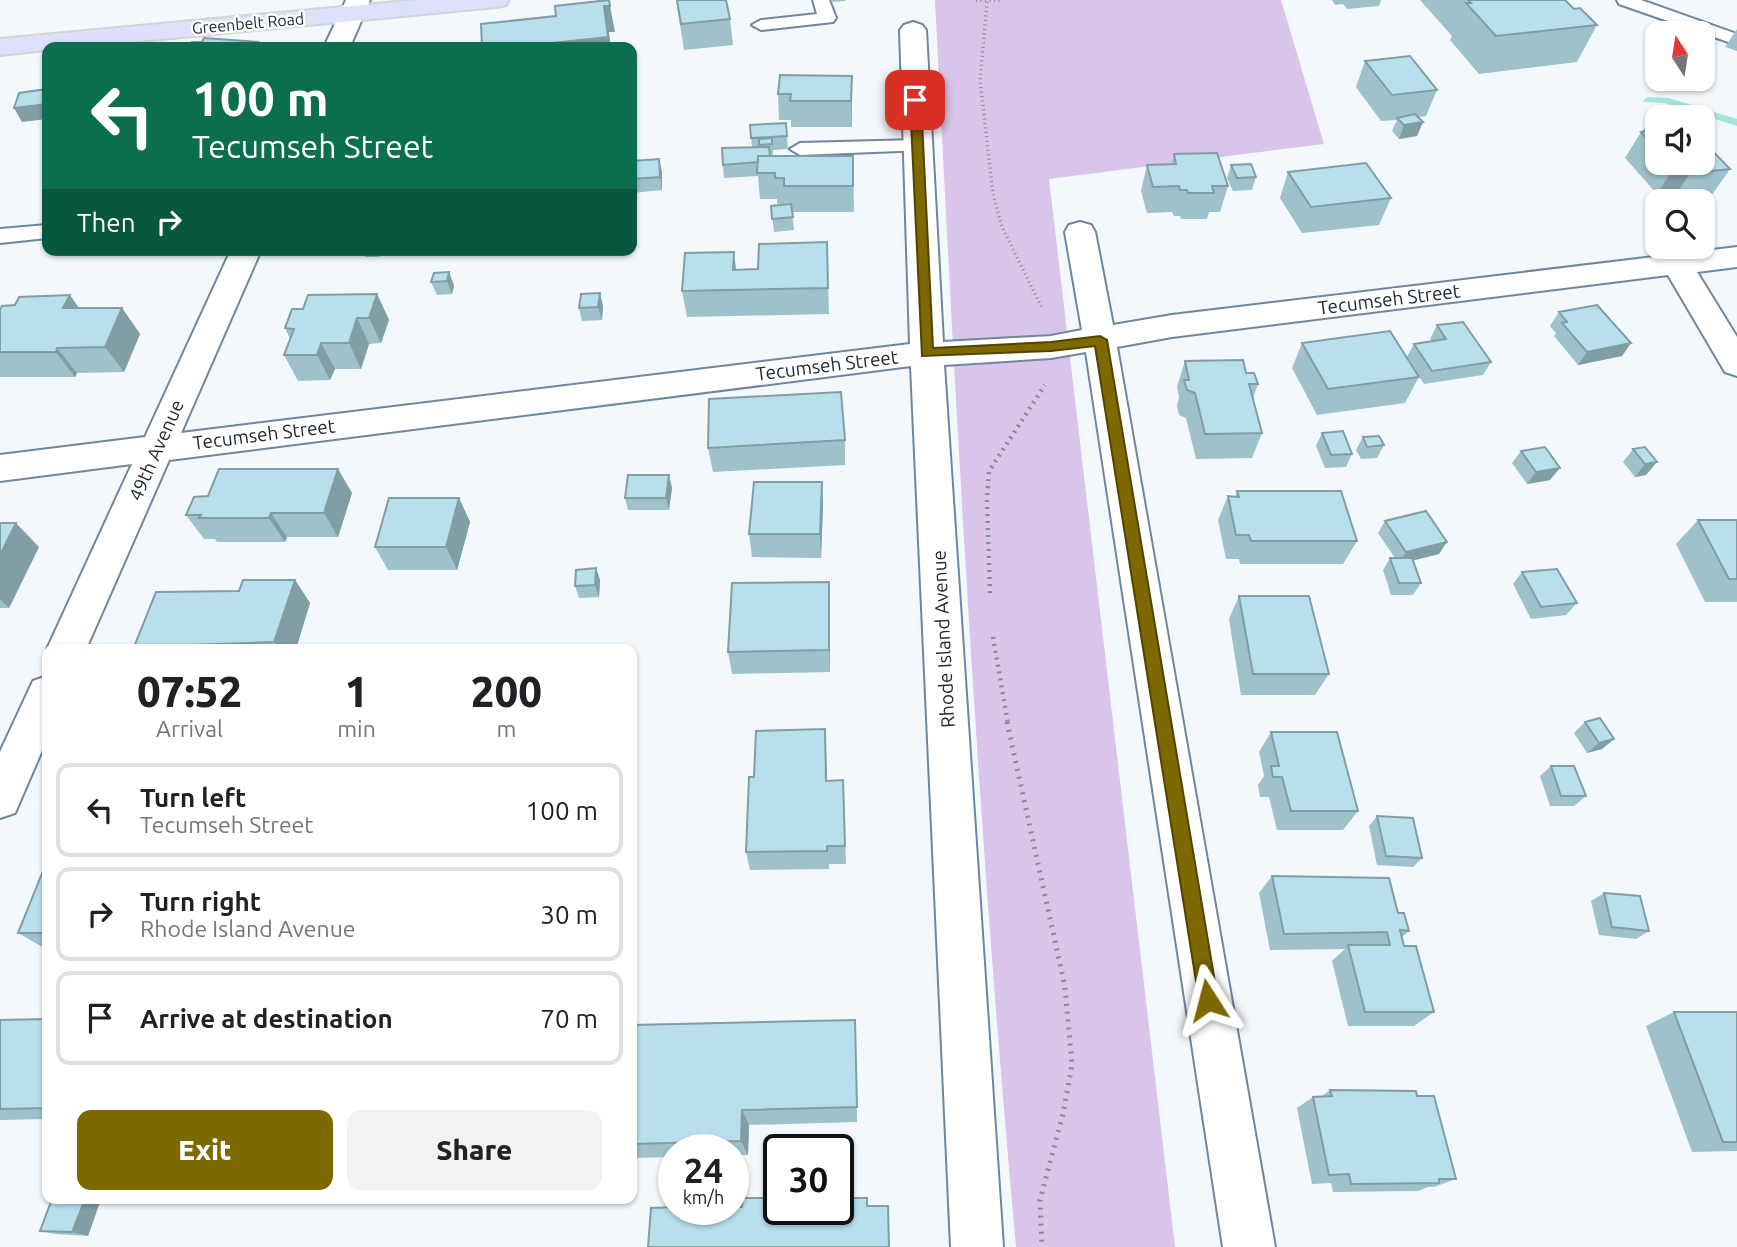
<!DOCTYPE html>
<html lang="en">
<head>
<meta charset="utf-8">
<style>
	:root { --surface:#fff; --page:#f2f2f2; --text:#202124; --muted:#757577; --line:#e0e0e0; --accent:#7e6800 }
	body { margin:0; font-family:Ubuntu,sans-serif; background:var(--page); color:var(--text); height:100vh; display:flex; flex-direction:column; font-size:26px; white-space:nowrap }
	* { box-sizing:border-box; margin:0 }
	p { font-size:23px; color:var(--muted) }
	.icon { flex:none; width:38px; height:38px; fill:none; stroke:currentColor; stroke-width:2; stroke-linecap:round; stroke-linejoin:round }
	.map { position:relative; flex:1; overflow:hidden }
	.sheet { position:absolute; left:42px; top:644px; width:595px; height:560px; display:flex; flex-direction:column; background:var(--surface); border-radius:14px; box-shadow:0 2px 5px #0004 }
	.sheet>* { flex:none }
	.guide { position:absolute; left:42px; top:42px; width:595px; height:214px; border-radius:14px; box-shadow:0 2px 5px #0004; background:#0b6e4f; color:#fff; overflow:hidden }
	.needle { width:46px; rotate:348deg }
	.buttons { position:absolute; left:1645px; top:21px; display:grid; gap:14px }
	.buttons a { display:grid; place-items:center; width:70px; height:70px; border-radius:14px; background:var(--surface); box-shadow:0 2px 5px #0004; font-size:35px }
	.speed { position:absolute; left:658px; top:1134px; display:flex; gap:14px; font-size:35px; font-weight:700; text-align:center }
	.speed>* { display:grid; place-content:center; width:91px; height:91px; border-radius:50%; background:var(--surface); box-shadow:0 2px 5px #0004; line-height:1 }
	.speed small { font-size:18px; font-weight:400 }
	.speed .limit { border:4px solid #111; border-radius:10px; background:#fff; color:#111 }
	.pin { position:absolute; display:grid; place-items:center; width:60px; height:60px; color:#fff; margin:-30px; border-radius:14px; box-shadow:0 4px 10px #0006 }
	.me { position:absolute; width:77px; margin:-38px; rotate:351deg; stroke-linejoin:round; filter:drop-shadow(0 0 5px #0008) }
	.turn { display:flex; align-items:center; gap:24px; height:147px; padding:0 35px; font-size:32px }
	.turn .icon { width:91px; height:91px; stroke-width:2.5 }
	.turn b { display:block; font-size:49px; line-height:60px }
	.then { display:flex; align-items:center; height:66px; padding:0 35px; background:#0003; gap:14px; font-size:26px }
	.eta { display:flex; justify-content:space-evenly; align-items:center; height:119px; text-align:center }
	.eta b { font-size:42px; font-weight:800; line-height:49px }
	.button { display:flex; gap:14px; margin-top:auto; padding:14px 35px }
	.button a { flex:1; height:80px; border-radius:14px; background:var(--accent); color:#fff; font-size:28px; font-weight:800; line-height:80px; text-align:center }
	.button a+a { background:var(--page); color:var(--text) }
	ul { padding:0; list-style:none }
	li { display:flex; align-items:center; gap:21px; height:94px; margin:0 14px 10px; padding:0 21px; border:4px solid var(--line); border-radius:14px }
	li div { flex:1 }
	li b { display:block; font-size:26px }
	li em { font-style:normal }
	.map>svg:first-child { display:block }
</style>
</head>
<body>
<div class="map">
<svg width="1737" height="1247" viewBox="0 0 1737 1247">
	<rect width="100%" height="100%" fill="#f3f8fd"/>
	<path fill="#d9c5e9" d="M935 0H1281L1324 144 1049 179 1175 1247H1016C978 832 956 416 935 0Z"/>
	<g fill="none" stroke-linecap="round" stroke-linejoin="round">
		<path fill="#a5e3db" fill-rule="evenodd" d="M1648 97 1669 98 1737 119V126L1664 103 1644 102 1643 100Z"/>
		<defs>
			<path id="service" d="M813 0H829L836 18 833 22 761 30 752 25 761 20 817 14Z
				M1617 0H1641L1737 34V45L1619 4Z
				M917 140 924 142 926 146 924 150 800 155 790 149 800 143Z
				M47 225V238L0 243V229Z"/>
			<path id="minor" d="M346 0H370L350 47H324Z
				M913 22 922 25 926 30 943 342 1051 336 1082 330 1065 232 1069 225 1080 222 1091 225 1095 232 1113 325 1172 315 1737 247V267L1697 272 1737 337V376L1725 372 1668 275 1172 337 1117 347 1275 1247H1223L1086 352 1051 358 944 365 1003 1247H951L911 366 169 460 86 649H47L132 464 0 481V455L145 437 231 250H261L181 433 910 344 900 30 904 25Z
				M47 676V739L15 813 0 818V752L33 681Z"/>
			<path id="primary" d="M418 0H509L506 5 497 7 78 47H47V50L0 55V39Z"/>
		</defs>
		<use href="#service" stroke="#6f869d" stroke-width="4"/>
		<use href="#minor" stroke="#6f869d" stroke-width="4"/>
		<use href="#primary" stroke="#d2d4d6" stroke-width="4"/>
		<path stroke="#868d94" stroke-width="3.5" stroke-dasharray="1 3.5" stroke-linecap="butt" d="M976 0H1001
			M987 2 980 80 993 194 1002 227 1042 308"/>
		<path stroke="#868d94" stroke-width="4.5" stroke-dasharray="2 5" stroke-linecap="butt" d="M990 593 987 501 989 471 1045 385
			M993 637 1008 724"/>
		<path stroke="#868d94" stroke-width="5" stroke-dasharray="2 6" stroke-linecap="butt" d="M1007 722 1065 987 1072 1065 1063 1114 1040 1200 1042 1247"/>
		<use href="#service" fill="#fff" fill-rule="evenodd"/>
		<use href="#minor" fill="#fff" fill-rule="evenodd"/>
		<use href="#primary" fill="#dde1fc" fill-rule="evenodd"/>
	</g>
	<path fill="#9ec1cb" d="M676 0 730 19 733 45 684 50Z
		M831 0H845V1L831 2Z
		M1332 0H1381L1379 6 1347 9 1343 4 1335 5Z
		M1420 0H1565L1574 9 1597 25 1577 62 1479 74 1450 40 1452 36Z
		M1737 29V51L1725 47Z
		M1365 61 1437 90 1426 116 1418 117 1423 122 1417 136 1399 139 1392 131 1397 120 1381 121 1356 87Z
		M780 75 852 102V127H791V120H779L778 94Z
		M1657 121V163H1703L1730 169 1712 195 1685 198 1678 191 1657 194 1625 158 1641 132H1642L1648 122Z
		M786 123 788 149 773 150V156H853L854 212H792L794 230 774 232 771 206 785 204H777V199H760L758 176 724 178 723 165 752 147 750 125Z
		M1174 154 1228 186 1220 212H1209L1207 219H1181L1180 216H1174L1172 212 1147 213 1141 191 1147 165 1171 164Z
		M659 159 662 173V190L632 193V161Z
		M1231 165 1256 177 1252 190 1233 191 1227 178Z
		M1288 172 1391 198 1379 225 1302 233 1280 198Z
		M827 242 829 314 687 317 682 291 736 270 758 269Z
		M362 250H381L379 257H365Z
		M449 272 454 286 452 294 437 295 431 282Z
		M377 294 389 320 381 343 369 344 361 369H335L330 380 298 381 284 355 290 339 285 328 303 309Z
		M603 306 602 320 582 321 579 308Z
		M79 308H122L140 334 124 372 77 373 75 377H0V310Z
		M1559 312 1631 343 1622 356 1578 365 1554 336 1556 333 1550 326Z
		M1437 325 1491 362 1483 375 1424 384 1407 357 1414 344 1431 341 1430 339Z
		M1302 343 1419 377 1405 403 1317 415 1292 368Z
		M1185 361 1246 373 1258 384 1253 398 1262 433 1252 458 1196 459 1186 418 1179 415 1177 406 1179 397 1177 387Z
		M1322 433 1352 454 1346 467 1325 468 1316 446Z
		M1363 437 1384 445 1377 458 1361 459 1356 450Z
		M845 440V465L713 472 708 448Z
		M1645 447 1646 475 1635 477 1623 462 1633 449Z
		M1521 451 1550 480 1527 484 1512 463Z
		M338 469 352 493 338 537H287L285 542H217L215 539H204L186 515 208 496Z
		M822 482 823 506 821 558 752 557 749 534Z
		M672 488 669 510H628L625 498Z
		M1237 491 1357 541 1343 564H1240L1239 559H1226L1218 520 1228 496 1235 497Z
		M459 498 470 522 457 570H388L375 547Z
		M1698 520H1737V602H1705L1676 544Z
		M1385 521 1439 554 1413 560 1421 583 1413 595H1391L1383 570 1390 558H1395L1378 533Z
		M0 523 39 547 9 608H0Z
		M596 568 600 580 599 597 579 598 575 586Z
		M1522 572 1577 603 1566 615 1531 619 1513 584Z
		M295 580 310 603 296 649H136L134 647 239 591Z
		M829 582 830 672 732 674 728 652Z
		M1239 596 1329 674 1315 695H1241L1229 619Z
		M1585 722 1614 739 1602 749 1587 753 1574 733Z
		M825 729 827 781 843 780 846 864H829V869L750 870 746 852 754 777Z
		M1271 732 1358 811 1343 830H1277L1269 797H1260L1258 785 1264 776 1259 752Z
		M1551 766 1586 796 1574 806H1550L1540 776Z
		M1377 816 1422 858 1413 867 1377 865 1369 826Z
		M47 861V949H46L18 933Z
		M1272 876 1398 913 1409 931 1402 937 1404 946 1434 1012 1414 1026H1348L1332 961 1345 949 1270 950 1259 893Z
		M1604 893 1649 931 1636 939 1599 935 1591 901Z
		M1674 1012H1737V1151L1692 1152 1646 1026Z
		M47 1019V1119L0 1120V1020Z
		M855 1020 857 1122 749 1125 748 1155H733V1150H674V1157L632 1158V1025Z
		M1330 1090 1417 1096 1456 1179 1434 1187H1428L1418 1191 1333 1192 1331 1183 1312 1184 1297 1108 1313 1097H1321Z
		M52 1199H101L88 1236 56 1234 40 1231Z"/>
	<path fill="#819da5" d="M604 6H610L615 32H609L611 47H515Z
		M852 76V127L851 101Z
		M47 104V119L22 122 14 108Z
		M1423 122 1417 136 1399 139 1404 125Z
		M659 159 662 173V190L660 177Z
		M1696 165 1678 191 1657 194 1674 168Z
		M376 250H381L379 257Z
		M734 252 737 278 733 270Z
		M449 272 454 286 452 294 447 281Z
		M600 293 603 306 602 320 598 307Z
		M377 294 389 320 381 343 369 318Z
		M70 295 88 321 63 308Z
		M122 308 140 334 124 372 105 347Z
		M357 318 369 344 361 369 349 343Z
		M321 343 335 369 330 380 317 355Z
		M1631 343 1622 356 1578 365 1587 352Z
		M57 348 77 373 75 377 56 352Z
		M1657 462 1646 475 1635 477 1645 464Z
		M1560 468 1550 480 1527 484 1536 472Z
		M338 469 352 493 338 537 324 513Z
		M669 475 672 488 669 510 666 498Z
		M822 482 823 506 821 558 820 534Z
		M459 498 470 522 457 570 446 547Z
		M271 513 287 537 285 542 269 518Z
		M16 523 39 547 9 608 0 599V555Z
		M1447 542 1439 554 1399 564 1406 552Z
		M596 568 600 580 599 597 595 585Z
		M295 580 310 603 296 649H280L274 642Z
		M829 582 830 605V672L829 650Z
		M825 729 826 750 827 801 826 781Z
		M1614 739 1602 749 1587 753 1599 743Z
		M742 1110 749 1125 748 1155 741 1141Z
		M85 1199H101L88 1236 72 1232Z"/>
	<path fill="#b8e0ec" stroke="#819da5" stroke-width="2" d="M609 0 610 6H604L608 37 515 47H482L481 24 556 16 555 6Z
		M677 0H726L730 19 681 24Z
		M1468 0H1565L1574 9 1580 8 1597 25 1496 36 1466 3H1471Z
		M204 38 258 42 255 47H190L192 42H202Z
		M1410 56 1437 90 1392 95 1365 61Z
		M780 75 852 76 851 101H790L791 94H778Z
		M47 89V104L14 108 19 93Z
		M1415 114 1423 122 1404 125 1397 118Z
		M1657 121V150L1641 132 1656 130 1648 122Z
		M786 123 787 136 751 138 750 125Z
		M772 138V144L759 145V139Z
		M1703 141 1730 169 1703 172 1696 165 1674 168 1670 163H1703Z
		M769 147 770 156H758V162L723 165 722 148Z
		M1217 153 1228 186H1212L1214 193H1188L1187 190H1180L1179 186 1153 187 1147 165 1176 164 1174 154Z
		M758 156H853V186H784V178H775V173H757Z
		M659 159 660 177 632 179V161Z
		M1366 163 1391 198 1311 207 1288 172Z
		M1251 164 1256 177 1237 178 1231 165Z
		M791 204 793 217 772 219 771 206Z
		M827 242 828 288 682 291 685 253 734 252 733 270 758 269 759 244Z
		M449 272 447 281 431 282 434 273Z
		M600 293 598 307 579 308 581 294Z
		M377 294 369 318H357L349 343H321L317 355H284L294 329 285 328 292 309H303L308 295Z
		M70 295 63 308H122L105 347 57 348 56 352H0V310L2 306 15 305 19 297Z
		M1597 305 1631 343 1587 352 1562 323 1567 322 1559 312Z
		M1463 322 1491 362 1432 371 1414 344 1446 339 1437 325Z
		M1390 331 1419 377 1328 389 1302 343Z
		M1243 360 1246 373H1254L1258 384H1249L1262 433 1205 434 1195 393 1187 390 1184 380H1189L1185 361Z
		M841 392 845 440 708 448 709 399Z
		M1343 431 1352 454 1331 455 1322 433Z
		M1379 436 1384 445 1367 447 1363 437Z
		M1545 447 1560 468 1536 472 1521 451Z
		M1645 447 1657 462 1645 464 1633 449Z
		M219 469H338L324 513H271L269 518H199L201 515H186L194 497 208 496Z
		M628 475H669L666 498H625Z
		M754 482H822L820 534H749Z
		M1237 491H1341L1357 541H1251L1249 535H1236L1228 496 1239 497Z
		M389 498H459L446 547H375Z
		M1426 511 1447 542 1406 552 1385 521Z
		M1698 520H1737V579H1729Z
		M0 523H16L0 555Z
		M1390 558H1412L1421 583H1399Z
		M596 568 595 585 575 586 576 570Z
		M1557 569 1577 603 1541 607 1522 572Z
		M243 580H295L274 642 134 647 156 592 239 591Z
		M829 582V650L728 652 732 583Z
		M1239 596H1309L1329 674H1253Z
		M1600 718 1614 739 1599 743 1585 722Z
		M825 729 826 781 843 780 845 846H827V851L746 852 749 777H754L756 731Z
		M1271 732H1337L1358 811H1291L1282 777H1273L1271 766H1279Z
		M1551 766H1574L1586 796H1561Z
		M1377 816 1413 818 1422 858 1386 856Z
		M47 861V933H18Z
		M1272 876 1389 878 1398 913H1404L1409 931 1400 930 1404 946H1416L1434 1012H1365L1348 945H1390L1387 932 1284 934Z
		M1604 893 1640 896 1649 931 1612 927Z
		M1674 1012H1737V1142H1723Z
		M47 1019V1108L0 1109V1020Z
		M855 1020 857 1107 742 1110 741 1141 632 1144V1025Z
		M1330 1090 1416 1091 1417 1096H1434L1456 1179H1439V1183L1351 1184 1349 1174 1329 1175 1313 1097 1332 1096Z
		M743 1198H779V1209H838V1198H867V1206H888L889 1247H648L651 1208 674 1207V1209H733V1207H742Z
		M52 1199H85L72 1232 40 1231Z"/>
	<path fill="#7e6800" stroke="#524400" stroke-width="2" d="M915 97 921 100 933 348 1051 342 1100 336 1107 340 1218 1000 1215 1006 1208 1009 1201 1006 1199 1000 1095 346 1051 351 922 356 910 100Z"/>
	<g text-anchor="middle" stroke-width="5" stroke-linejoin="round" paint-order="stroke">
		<g font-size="16" fill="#202a33" stroke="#fff">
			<text transform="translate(248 23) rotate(-5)" y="6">Greenbelt Road</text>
		</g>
		<g font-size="19" fill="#202a33" stroke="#fff">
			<text transform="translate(1389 299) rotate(-7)" y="7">Tecumseh Street</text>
			<text transform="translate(827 365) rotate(-7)" y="7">Tecumseh Street</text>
			<text transform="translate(264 434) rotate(-7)" y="7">Tecumseh Street</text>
			<text transform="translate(156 450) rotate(-66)" y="7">49th Avenue</text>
			<text transform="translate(943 639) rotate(-93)" y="7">Rhode Island Avenue</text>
		</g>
	</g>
</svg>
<div class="buttons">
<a><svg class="needle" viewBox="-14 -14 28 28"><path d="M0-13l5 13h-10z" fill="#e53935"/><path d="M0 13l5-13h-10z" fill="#757577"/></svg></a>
<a><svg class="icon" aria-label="sound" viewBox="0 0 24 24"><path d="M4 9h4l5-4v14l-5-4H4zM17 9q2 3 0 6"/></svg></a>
<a><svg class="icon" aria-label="search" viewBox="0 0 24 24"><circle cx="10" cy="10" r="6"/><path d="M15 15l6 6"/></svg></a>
</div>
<div class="speed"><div>24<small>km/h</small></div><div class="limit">30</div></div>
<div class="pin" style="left:915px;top:100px;background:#d93025"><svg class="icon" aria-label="arrive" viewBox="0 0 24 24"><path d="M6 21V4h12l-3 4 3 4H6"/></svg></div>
<svg class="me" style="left:1208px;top:1000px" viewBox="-20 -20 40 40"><path d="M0-17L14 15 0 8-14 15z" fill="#7e6800" stroke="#fff" stroke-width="4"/></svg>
<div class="guide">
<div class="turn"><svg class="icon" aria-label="left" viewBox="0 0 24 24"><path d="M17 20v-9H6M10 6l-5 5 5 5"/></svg><div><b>100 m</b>Tecumseh Street</div></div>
<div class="then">Then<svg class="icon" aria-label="right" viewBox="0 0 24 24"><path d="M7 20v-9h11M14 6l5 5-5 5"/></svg></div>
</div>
<section class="sheet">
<div class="eta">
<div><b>07:52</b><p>Arrival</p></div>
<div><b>1</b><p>min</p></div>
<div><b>200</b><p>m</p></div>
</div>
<ul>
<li><svg class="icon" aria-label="left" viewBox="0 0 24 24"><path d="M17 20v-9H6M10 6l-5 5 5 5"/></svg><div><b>Turn left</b><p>Tecumseh Street</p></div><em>100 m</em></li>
<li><svg class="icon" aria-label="right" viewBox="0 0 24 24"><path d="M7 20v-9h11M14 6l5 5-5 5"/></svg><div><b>Turn right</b><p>Rhode Island Avenue</p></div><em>30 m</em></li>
<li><svg class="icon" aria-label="arrive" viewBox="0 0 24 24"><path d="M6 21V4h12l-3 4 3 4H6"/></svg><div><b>Arrive at destination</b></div><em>70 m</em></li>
</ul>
<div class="button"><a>Exit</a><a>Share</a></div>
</section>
</div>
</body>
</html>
